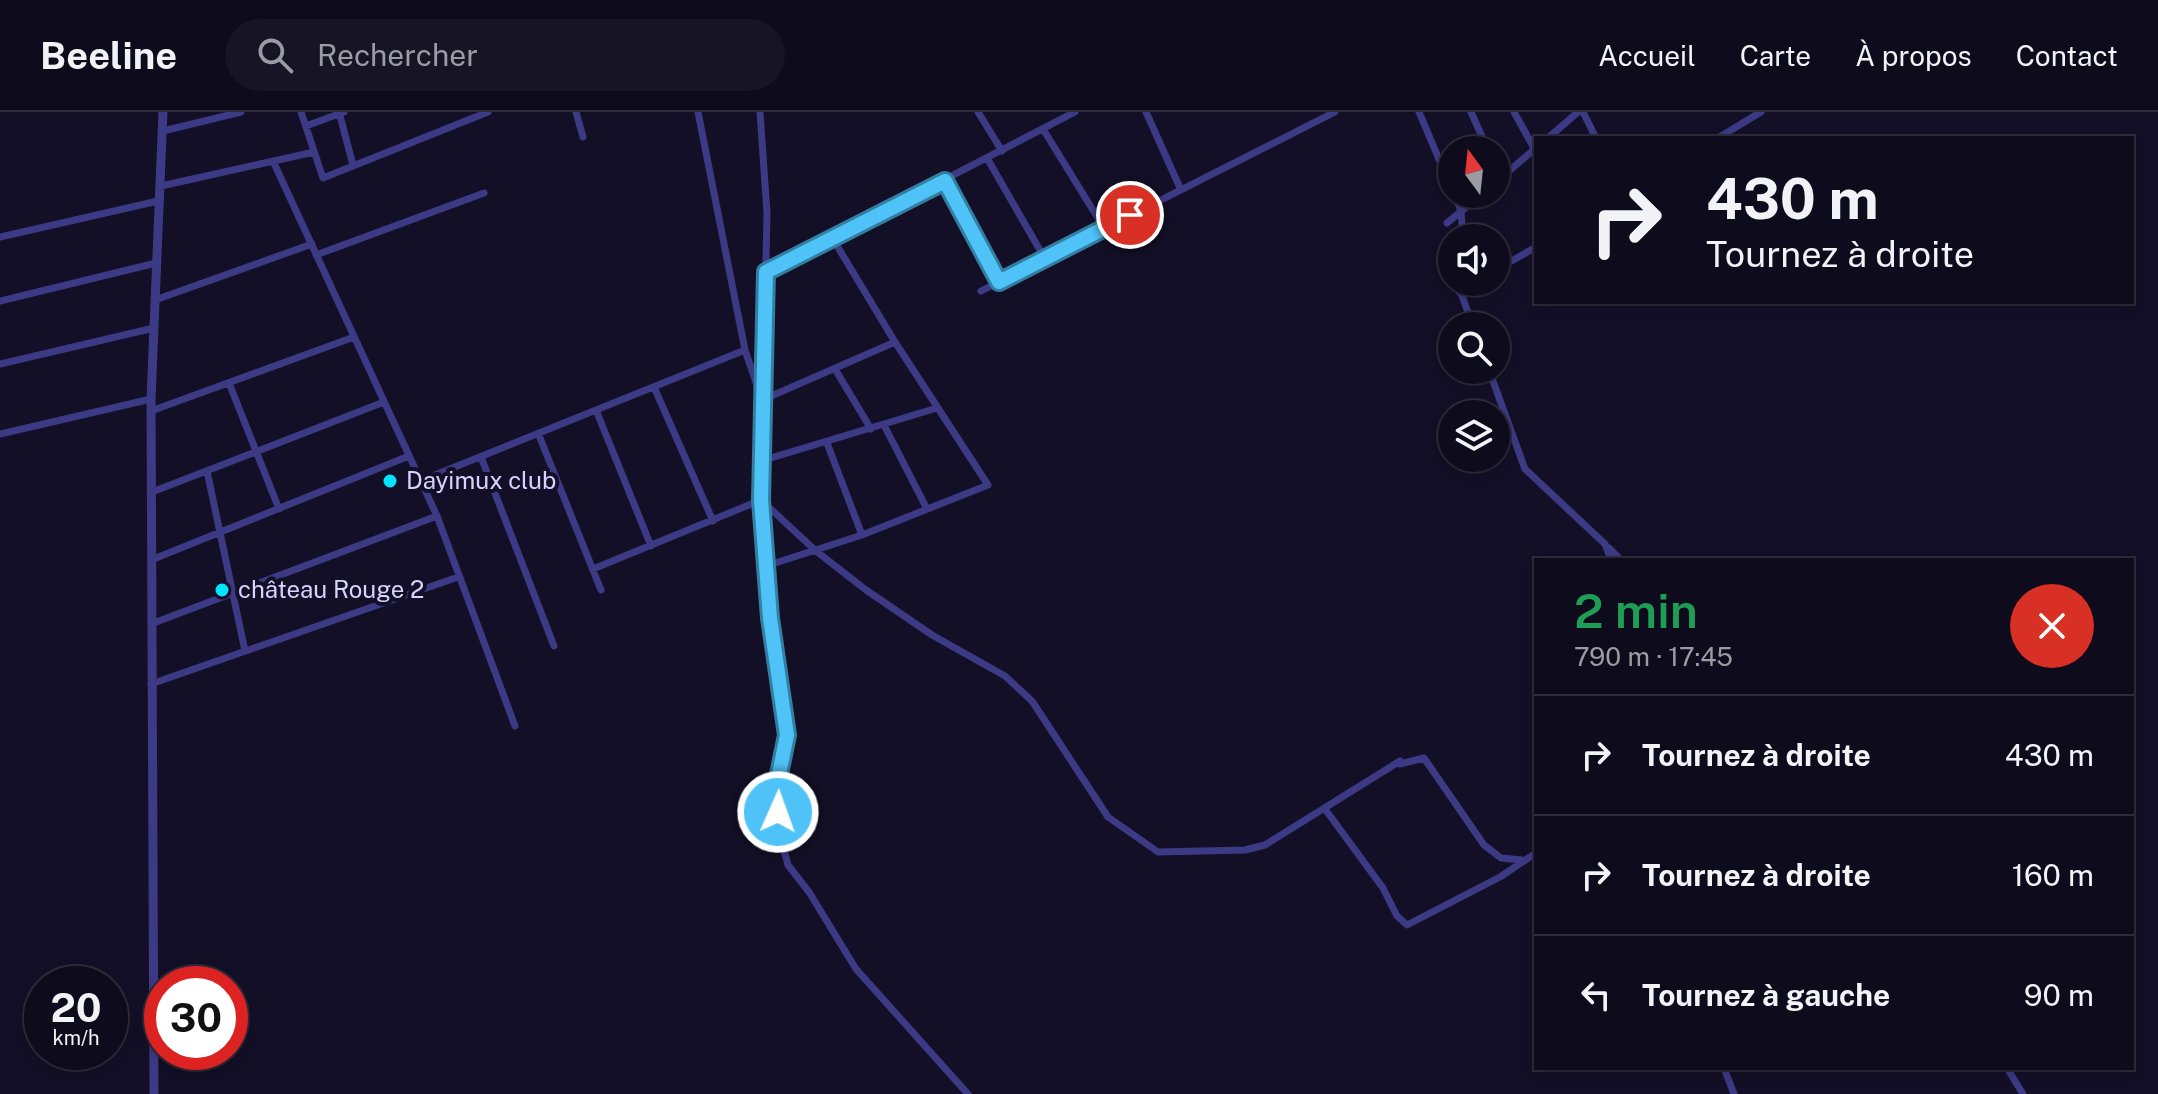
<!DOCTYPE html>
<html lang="fr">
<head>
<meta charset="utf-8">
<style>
	:root { --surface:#0e0b1c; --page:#171425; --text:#f1f3f6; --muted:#9b9ba3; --line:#2e2b3b }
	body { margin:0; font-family:"Public Sans",sans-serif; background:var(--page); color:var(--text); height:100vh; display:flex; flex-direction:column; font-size:30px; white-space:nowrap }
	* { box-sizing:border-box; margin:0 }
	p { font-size:26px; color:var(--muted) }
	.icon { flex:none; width:44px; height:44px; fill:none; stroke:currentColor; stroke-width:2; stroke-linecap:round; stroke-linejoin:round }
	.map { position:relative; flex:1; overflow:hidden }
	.drawer { position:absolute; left:1534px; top:446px; width:600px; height:512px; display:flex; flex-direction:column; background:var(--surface); border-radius:0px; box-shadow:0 4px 12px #0003,0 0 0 2px var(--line) }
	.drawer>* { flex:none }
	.hud { position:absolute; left:1534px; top:24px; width:600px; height:168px; border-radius:0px; box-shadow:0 4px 12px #0003,0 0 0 2px var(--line); background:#0e0b1c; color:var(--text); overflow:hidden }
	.needle { width:52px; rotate:345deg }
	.buttons { position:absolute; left:1438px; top:24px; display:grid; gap:16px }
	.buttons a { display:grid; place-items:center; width:72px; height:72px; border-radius:50%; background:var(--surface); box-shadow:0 4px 12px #0003,0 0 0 2px var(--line); font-size:40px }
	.speed { position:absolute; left:24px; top:854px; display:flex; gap:16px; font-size:40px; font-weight:700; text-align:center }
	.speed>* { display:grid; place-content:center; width:104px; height:104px; border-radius:50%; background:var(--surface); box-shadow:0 4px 12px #0003,0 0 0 2px var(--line); line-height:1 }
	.speed small { font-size:20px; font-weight:400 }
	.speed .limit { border:12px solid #d22; background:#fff; color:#111 }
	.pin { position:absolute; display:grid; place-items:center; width:68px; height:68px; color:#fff; margin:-34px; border:4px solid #fff; border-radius:50%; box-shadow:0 2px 8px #0007 }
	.me { position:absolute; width:88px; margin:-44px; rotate:2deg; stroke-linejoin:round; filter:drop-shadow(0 0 6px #0008) }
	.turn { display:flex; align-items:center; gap:28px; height:168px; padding:0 40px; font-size:36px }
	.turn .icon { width:104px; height:104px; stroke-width:2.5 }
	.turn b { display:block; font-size:56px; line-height:68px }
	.round { display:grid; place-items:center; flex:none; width:84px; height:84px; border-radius:42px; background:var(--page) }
	.summary { display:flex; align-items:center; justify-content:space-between; height:136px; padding:0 40px }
	h1 { font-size:48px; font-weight:600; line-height:60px; color:#1e9e55 }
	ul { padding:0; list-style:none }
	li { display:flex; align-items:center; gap:24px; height:120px; padding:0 40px; border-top:2px solid var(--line) }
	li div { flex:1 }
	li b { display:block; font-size:30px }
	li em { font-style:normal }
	header { display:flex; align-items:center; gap:48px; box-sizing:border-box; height:112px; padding:0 40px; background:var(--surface); border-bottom:2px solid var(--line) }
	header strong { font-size:38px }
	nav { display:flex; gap:44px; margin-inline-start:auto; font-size:28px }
	.search { width:560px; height:72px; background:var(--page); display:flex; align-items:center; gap:20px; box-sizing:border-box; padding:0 28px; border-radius:44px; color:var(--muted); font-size:30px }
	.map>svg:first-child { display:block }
</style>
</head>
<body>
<header>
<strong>Beeline</strong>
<div class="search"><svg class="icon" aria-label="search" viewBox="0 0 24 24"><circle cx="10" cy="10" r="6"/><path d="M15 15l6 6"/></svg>Rechercher</div>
<nav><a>Accueil</a><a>Carte</a><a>À propos</a><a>Contact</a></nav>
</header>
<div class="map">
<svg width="2158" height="982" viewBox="0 0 2158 982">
	<rect width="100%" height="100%" fill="#130f26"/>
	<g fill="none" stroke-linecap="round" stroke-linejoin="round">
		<path stroke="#3d3a85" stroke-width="7" d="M301 0 323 66 488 0
			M339 0 353 53
			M576 0 583 25
			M698 0 745 238 762 288 895 230
			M760 0 767 101 761 388 770 506 787 623 776 677 780 723 788 753 809 780 856 857 968 982
			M978 0 1002 39
			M1146 0 1181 78
			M1419 0 1452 78
			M1471 0 1488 38
			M1514 0 1535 38
			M1583 0 1596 26
			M306 14 344 0
			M1043 17 1104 116
			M163 19 241 0
			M1548 26 1578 0
			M1718 26 1761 0
			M987 46 1045 147
			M273 49 437 404 515 614
			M1496 54 1501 65
			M945 69 999 170
			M1496 70 1536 36
			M161 74 314 40
			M1454 82 1461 99 1463 126
			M1447 111 1482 82
			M0 125 158 89
			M316 143 484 81
			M1496 158 1536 135
			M766 160 1075 0
			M1457 170 1473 214
			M981 179 1335 0
			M1459 180 1476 170
			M155 188 312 132
			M0 189 156 151
			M0 252 154 216
			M835 257 871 317
			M1489 258 1525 357 1605 432 1611 448
			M229 271 279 397
			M654 275 713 409
			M596 298 651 434
			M151 299 354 225
			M884 313 927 397
			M538 321 601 478
			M0 322 151 287
			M827 331 862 423
			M481 345 554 534
			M761 349 937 296
			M207 359 245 539
			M420 369 745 238
			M152 380 384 290
			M1609 436 1621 448
			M151 448 409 344
			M766 454 862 423 988 373 895 230 833 127
			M593 457 761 388 816 439 866 478 932 523 1005 564 1032 589 1108 705 1158 740 1245 738 1265 733 1400 649V652L1424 646 1484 733 1501 746 1522 748
			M151 512 437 404
			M151 572 458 465
			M1325 697 1383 776 1397 804 1407 813 1500 765 1536 741
			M1724 956 1734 982
			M2007 956 2023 982"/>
		<path stroke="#3d3a85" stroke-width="9" d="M154 982 151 287 163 0"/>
	</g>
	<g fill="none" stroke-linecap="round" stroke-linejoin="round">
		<defs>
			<path id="route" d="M778 700 776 677 787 623 770 506 761 388 766 160 945 69 999 170 1130 103"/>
		</defs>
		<use href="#route" stroke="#337fa1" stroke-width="20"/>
		<use href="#route" stroke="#4fc3f7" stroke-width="14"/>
	</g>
	<g fill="#00e5ff" stroke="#130f26" stroke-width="3">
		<circle cx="390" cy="369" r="8"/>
		<circle cx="222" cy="478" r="8"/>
	</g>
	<g text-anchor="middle" stroke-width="8" stroke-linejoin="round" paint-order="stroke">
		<g font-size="24" fill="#d9d4ff" stroke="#130f26" text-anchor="start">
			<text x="406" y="377">Dayimux club</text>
			<text x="238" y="486">château Rouge 2</text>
		</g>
	</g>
</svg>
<div class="buttons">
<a><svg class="needle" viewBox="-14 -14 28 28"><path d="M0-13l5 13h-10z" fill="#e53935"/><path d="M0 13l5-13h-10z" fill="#9b9ba3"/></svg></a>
<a><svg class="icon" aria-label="sound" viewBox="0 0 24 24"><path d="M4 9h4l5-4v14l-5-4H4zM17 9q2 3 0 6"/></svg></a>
<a><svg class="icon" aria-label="search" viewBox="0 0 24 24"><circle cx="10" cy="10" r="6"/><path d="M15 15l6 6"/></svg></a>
<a><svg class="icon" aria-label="layers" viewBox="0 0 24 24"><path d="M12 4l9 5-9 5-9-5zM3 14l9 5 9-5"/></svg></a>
</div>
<div class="speed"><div>20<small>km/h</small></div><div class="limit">30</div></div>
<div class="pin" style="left:1130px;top:103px;background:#d93025"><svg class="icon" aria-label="arrive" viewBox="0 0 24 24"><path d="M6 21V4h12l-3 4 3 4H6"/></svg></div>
<svg class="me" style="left:778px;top:700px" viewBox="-20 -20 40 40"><circle r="17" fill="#4fc3f7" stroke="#fff" stroke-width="3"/><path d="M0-11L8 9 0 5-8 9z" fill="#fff"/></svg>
<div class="hud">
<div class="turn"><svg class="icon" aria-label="right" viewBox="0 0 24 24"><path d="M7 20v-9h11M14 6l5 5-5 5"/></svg><div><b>430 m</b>Tournez à droite</div></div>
</div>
<section class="drawer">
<div class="summary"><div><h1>2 min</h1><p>790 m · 17:45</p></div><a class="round" style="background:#d93025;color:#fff"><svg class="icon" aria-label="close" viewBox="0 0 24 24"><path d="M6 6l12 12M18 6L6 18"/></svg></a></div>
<ul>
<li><svg class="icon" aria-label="right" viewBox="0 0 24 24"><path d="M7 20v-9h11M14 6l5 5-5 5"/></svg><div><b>Tournez à droite</b></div><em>430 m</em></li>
<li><svg class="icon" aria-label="right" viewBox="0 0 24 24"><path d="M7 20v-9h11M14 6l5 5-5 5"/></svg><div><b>Tournez à droite</b></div><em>160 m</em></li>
<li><svg class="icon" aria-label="left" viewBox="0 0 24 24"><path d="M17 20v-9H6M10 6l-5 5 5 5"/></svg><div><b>Tournez à gauche</b></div><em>90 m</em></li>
</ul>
</section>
</div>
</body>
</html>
